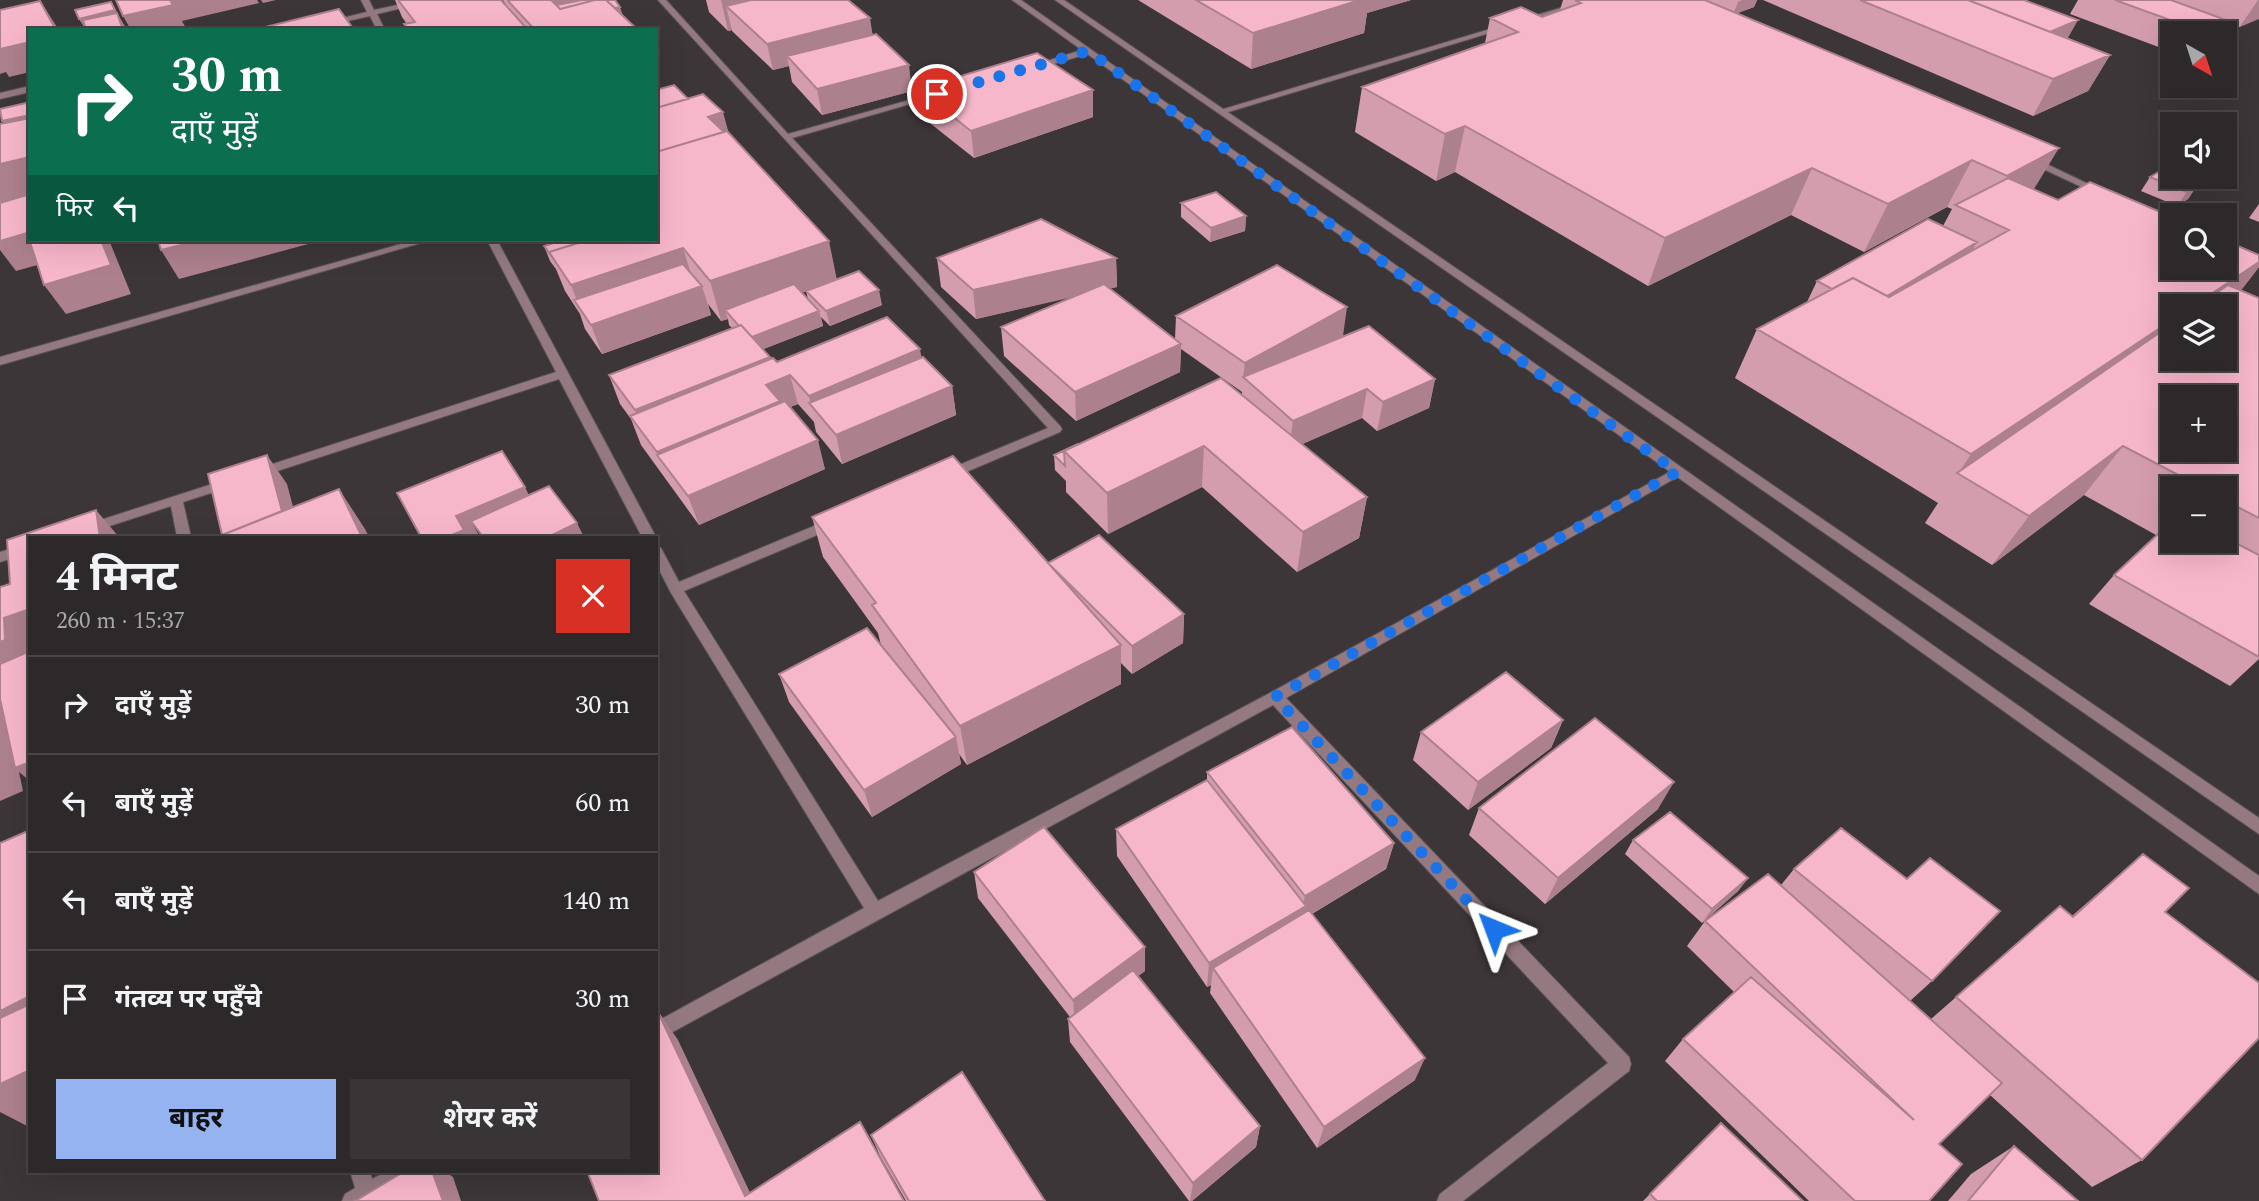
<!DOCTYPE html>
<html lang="hi">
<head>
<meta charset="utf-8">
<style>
	:root { --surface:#2d282a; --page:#393436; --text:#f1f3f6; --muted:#a7a6a8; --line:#484447; --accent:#95b2f1 }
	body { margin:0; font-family:Spectral,"Noto Sans Devanagari",serif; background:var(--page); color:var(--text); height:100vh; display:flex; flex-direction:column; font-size:26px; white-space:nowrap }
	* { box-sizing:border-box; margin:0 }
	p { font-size:23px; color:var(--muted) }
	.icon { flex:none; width:38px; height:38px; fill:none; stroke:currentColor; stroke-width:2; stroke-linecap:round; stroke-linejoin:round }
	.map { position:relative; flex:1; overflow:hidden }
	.details { position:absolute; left:28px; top:536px; width:630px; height:637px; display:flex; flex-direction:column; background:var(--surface); border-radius:0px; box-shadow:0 7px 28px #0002,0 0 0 2px var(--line) }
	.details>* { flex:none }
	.hud { position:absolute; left:28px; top:28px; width:630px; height:214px; border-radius:0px; box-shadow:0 7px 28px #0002,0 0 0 2px var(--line); background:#0b6e4f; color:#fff; overflow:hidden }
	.needle { width:46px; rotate:141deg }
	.tools { position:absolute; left:2160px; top:21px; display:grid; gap:14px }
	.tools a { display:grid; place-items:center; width:77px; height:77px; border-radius:0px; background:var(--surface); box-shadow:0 7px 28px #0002,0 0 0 2px var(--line); font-size:35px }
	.pin { position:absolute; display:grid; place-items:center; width:60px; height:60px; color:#fff; margin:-30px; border:4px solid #fff; border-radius:50%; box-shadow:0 2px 7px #0007 }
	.me { position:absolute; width:77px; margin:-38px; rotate:316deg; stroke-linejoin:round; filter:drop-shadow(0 0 5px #0008) }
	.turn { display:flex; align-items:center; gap:24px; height:147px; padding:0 28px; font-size:32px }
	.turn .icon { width:91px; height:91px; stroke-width:2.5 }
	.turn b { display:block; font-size:49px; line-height:60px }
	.then { display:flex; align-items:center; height:66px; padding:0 28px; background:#0003; gap:14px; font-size:26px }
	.round { display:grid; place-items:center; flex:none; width:74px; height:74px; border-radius:0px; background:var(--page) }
	.overview { display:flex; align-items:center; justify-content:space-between; height:119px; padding:0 28px }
	h1 { font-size:42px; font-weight:700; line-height:52px }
	.button { display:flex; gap:14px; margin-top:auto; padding:14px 28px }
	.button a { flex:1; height:80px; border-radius:0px; background:var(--accent); color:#111; font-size:28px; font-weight:700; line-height:80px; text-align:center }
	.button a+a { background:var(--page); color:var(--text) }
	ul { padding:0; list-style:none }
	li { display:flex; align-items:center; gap:21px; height:98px; padding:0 28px; border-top:2px solid var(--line) }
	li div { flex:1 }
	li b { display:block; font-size:26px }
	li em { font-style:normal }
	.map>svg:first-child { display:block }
</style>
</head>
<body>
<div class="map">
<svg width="2259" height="1201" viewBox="0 0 2259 1201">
	<rect width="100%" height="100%" fill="#3c3638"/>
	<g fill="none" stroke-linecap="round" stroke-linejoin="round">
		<defs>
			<path id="service" d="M1587 0H1599L1225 113 1217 111Z
				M2028 158H2034L2107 193 2099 195 2028 162Z"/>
			<path id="minor" d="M361 0H369L374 10 421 0H436L377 14 385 30H377L370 16 308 30H292L367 12Z
				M658 0H666L788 134 938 92V96L792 138 1060 426 1062 429 1060 432 952 478H942L941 475 942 472 1048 428Z
				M1088 48 1092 51 1091 53 1032 70 1028 67Z
				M30 86V92L0 99V93Z
				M415 240H431L0 365V357Z
				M487 240H497L656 537H642L559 379 262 476H254L252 473 254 470 556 372Z
				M1677 468 1683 472 1681 475 1286 698 1629 1057 1631 1064 1629 1071 1463 1201H1437L1440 1194 1608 1063 1273 705 656 1041V1022L864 908 671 593 656 564V546L661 548 679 582 826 521H836L838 524 836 527 684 591 878 901 1270 693Z
				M228 479 234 483 233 486 183 502 191 537H177L171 506 76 537H55L57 534Z
				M30 543V553L0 562V552Z
				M350 1171H370L372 1179 388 1171H417L414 1178 372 1201H342L345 1194 355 1188Z"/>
			<path id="tertiary" d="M1012 0H1021L2259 876V894Z
				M1055 0H1064L2259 818V834Z"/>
		</defs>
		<use href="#service" stroke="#5a5456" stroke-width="2"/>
		<use href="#minor" stroke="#5a5456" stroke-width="2"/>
		<use href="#tertiary" stroke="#5a5456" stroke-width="2"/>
		<use href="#service" fill="#947980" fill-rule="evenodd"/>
		<use href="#minor" fill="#947980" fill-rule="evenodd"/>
		<use href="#tertiary" fill="#947980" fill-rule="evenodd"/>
	</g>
	<path fill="#d49dae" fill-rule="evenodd" d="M395 0H501L506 5 503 0H615L623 15 638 30H406L404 24H407L402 17Z
		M706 0H848L912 91 822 115 792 82 789 66 773 70 732 31V30L728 31 709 12Z
		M1138 0H1411L1367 13 1364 33 1251 69Z
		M1563 0H1757L1754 7 1737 13 2034 189 2058 200 2259 255V267L2241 290 2259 298V659L2230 686 2089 604 2114 575 2156 535 2084 495 1992 565 1925 523 1938 503 1735 378 1757 329 1807 302 1817 281 1943 226 1952 209 1947 207 1864 252 1791 215 1648 286 1455 172 1436 181 1355 132 1362 87 1485 43 1490 18 1542 17 1560 10ZM2172 488H2224V541H2172Z
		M1763 0H2024L2068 38 2110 55 2088 91 2033 116Z
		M2078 0H2259L2240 27 2236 26 2224 43V33H2172V52L2070 14Z
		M918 89 1093 90V117L974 158 921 116Z
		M688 99 729 134 836 279 882 305 830 326 821 317 823 326 763 349 770 359 777 362 922 357 952 386 956 415 842 464 816 432 814 422 798 404 790 407 825 469 699 525 641 445 631 419 620 404 609 375 732 328 729 325 728 319 721 321 708 304 711 315 602 354 585 329 580 314 565 291 556 269 550 261 544 246 548 245 544 240H656ZM806 291 808 299 802 293Z
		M2150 177 2198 184 2188 199 2177 206 2141 191Z
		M1181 203 1246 216 1245 231 1210 242 1181 217Z
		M2259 204V222L2249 218Z
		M937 258H1116L1117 287 1110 288 1175 339 1176 316 1343 336 1337 339 1435 379 1429 408 1377 431 1362 418 1302 444 1367 497 1359 538 1297 572 1202 487 1108 534 1066 492V481L1055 470 1054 455 1242 395V392L1181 349 1180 372 1076 421 1004 356 1001 327 1074 296 976 319 941 287Z
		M812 517 1048 562 1184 614 1183 643 1132 674 1121 663V684L967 765 959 754 961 764 872 817 789 702 779 674 881 645 878 633 823 557Z
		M1563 720 1551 748 1468 810 1413 760 1421 732Z
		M1207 772 1394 843 1386 869 1312 914 1415 1080 1317 1148 1210 993 1211 985 1207 987 1117 856 1116 829 1207 780Z
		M1479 808 1658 809 1545 904 1469 835Z
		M1633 840 1748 878 1738 891 1702 923 1625 854Z
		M2143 854 2165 912 2142 1160 2092 1187 1990 1095 1939 1144 1929 1201H1809L1665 1061 1683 1039 1734 992 1687 946 1705 921 1781 885 1794 869 1932 981 1910 1001 1931 1019 2060 906 2072 916Z
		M974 872 1145 971 1138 976 1260 1126 1256 1147 1192 1201H1189L1070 1042 1068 1019 1070 1017 978 898Z
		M1721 1123 1803 1201H1643Z
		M871 1135 1045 1201H906L880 1156Z
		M2014 1146 2078 1201H1948L1971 1174Z"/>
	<path fill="#ad808d" d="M170 0H257L259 3 182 21Z
		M261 0H276L263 3Z
		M545 0H598L562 13Z
		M721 0H832L726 6 732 30 728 31Z
		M1360 0H1411L1367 13 1364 33 1251 69 1253 33Z
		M1742 0H1757L1754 7 1733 15 1738 2Z
		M2258 0H2259V19L2240 27Z
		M40 1 59 30H56Z
		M111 2 127 30H86L79 19Z
		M173 5 187 30H131L123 16Z
		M620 7 624 20 565 18Z
		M870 18 874 43 787 56 789 66 773 70 767 44Z
		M2078 20 2064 45 2046 33Z
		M2237 24 2224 43V33H2214Z
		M30 42V72L9 77 6 72 0 74V49Z
		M2110 55 2088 91 2033 116 2053 79Z
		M909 65 912 91 822 115 817 89Z
		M1093 90V117L974 158 971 131Z
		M723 112 737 164 708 117Z
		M30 115V131L11 135 2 121Z
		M1465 126 1455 172 1436 181 1445 134Z
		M2059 148 2031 194 1983 218 2007 176Z
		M30 157V202L0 209V164Z
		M1972 160 1947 207 1864 252 1888 204Z
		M1812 168 1791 215 1648 286 1665 238Z
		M2198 184 2188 199 2177 206 2187 192Z
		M1246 216 1245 231 1210 242 1211 228Z
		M27 233 48 262 16 271 0 250V241Z
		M101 240H109L131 294 66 314 44 285Z
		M127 240H142L130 243Z
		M201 240H323L179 279 161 250Z
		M829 241 837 280 732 318 725 310 728 319 721 321 710 281Z
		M1977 242 1961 271 1867 307Z
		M683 248 695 287 580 309 571 285Z
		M1116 258 1117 287 976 319 973 290Z
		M2259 262V267L2229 306H2193Z
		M702 286 711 315 602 354 591 325Z
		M879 290 882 305 830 326 826 311Z
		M1347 307 1343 336 1253 386 1243 377 1245 363Z
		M819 311 823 326 754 353 749 338Z
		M2172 320V345L1958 474 1971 454Z
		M1181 344 1180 372 1076 421 1075 392Z
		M920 349 925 377 811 406 809 396Z
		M770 357 776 381 790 375 798 404 659 457 657 452 644 435 635 410Z
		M1435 379 1429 408 1377 431 1383 402Z
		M952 386 956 415 842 464 836 435Z
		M1367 389 1362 418 1289 450 1293 421Z
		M818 440 825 469 699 525 688 496Z
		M1204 446 1202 487 1108 534 1107 493Z
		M2123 446 2084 495 1992 565 2029 516Z
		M267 455 287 484 301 537H224Z
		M525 487 539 516 471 521 480 537H447L456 516Z
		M339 489 365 529 369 537H362Z
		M1367 497 1359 538 1297 572 1303 532Z
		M96 510 119 537H100Z
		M577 523 584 537H548Z
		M30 609V671L0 681V642L4 618Z
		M1184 614 1183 643 1132 674V646Z
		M1121 645V684L967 765 960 726Z
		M0 690 30 762V781L19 772 23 791 0 801Z
		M1563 720 1551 748 1468 810 1478 782Z
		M956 737 961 764 872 817 864 790Z
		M1674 782 1658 809 1545 904 1558 878Z
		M1394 843 1386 869 1303 919 1213 968 1211 985 1207 987 1209 963 1302 908 1305 896Z
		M1748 878 1738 891 1702 923 1712 909Z
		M1145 947V971L1075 1024 1073 1000Z
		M30 996V1055L0 1070V1011Z
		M656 1008 678 1040 754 1201 745 1196Z
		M1425 1058 1415 1080 1317 1148 1324 1127Z
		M30 1070V1127H29L0 1112V1084Z
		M1260 1126 1256 1147 1192 1201H1190L1193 1183Z
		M432 1171H444L453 1177 461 1201H443Z"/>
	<path fill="#f7b7ca" stroke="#ad808d" stroke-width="2" fill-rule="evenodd" d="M116 0H170L173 5 123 16Z
		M398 0H501L528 30H409L404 24 415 22Z
		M511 0H551L560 9 595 0H606L638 30H535L508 1Z
		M582 0H595L560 9 557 5Z
		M606 0H615L620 7 615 8Z
		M751 0H848L870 18 767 44 726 6Z
		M1196 0H1360L1253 33Z
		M1575 0H1705L2059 148 2007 176 1972 160 1888 204 1812 168 1665 238 1465 126 1445 134 1362 87 1518 32 1490 18 1521 7 1542 17 1581 3Z
		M1860 0H1968L2110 55 2053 79Z
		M1968 0H2024L2078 20 2050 32Z
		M2115 0H2171L2237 24 2214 33H2206Z
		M40 1 56 30H30V42L0 49V10Z
		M111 2 115 10 79 19 75 10Z
		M339 9 352 27 340 30H253Z
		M117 13 123 30H86L83 20Z
		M876 34 909 65 817 89 787 56Z
		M1037 53 1093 90 971 131 918 89Z
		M674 85 688 99 656 108V90Z
		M703 94 723 112 708 117 724 132 656 152V108Z
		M30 102V115L2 121 0 109Z
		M30 118V157L0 164V124Z
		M727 131 829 241 710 281 683 248 571 285 549 252 588 240H656V152Z
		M2162 170 2172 173V177H2180L2198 184 2187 192 2150 177Z
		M2008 178 2058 200 2090 182 2172 217V268H2224V240L2259 255V262L2193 306H2172V320L1971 454 1757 329 1853 278 1889 297 2009 230 1955 205Z
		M1216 192 1246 216 1211 228 1181 203Z
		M30 194V240H101L111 265 44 285 27 233 0 241V203Z
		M1041 219 1116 258 973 290 937 258Z
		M1928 219 1977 242 1887 296 1853 278 1832 289 1817 281Z
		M158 240H201L161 250Z
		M563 240H588L549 252 550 254 544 246Z
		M683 264 702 286 591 325 574 300Z
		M1277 265 1347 307 1245 363 1176 316Z
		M859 271 879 290 826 311 806 291Z
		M794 284 819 311 752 337 741 325 739 326 725 310Z
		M1104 284 1181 344 1075 392 1001 327Z
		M2228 285 2259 298V518L2224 500V488H2203L2123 446 2029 516 1957 473 2172 324V359H2224V306H2197ZM2172 397H2224V450H2172Z
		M887 317 920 349 809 396 790 375 766 385 780 401 657 452 630 416 773 358 777 362Z
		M741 325 770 357 635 410 609 375Z
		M1369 326 1435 379 1383 402 1367 389 1293 421 1243 377Z
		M923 357 952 386 836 435 809 403Z
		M1221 378 1367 497 1303 532 1204 446 1107 493 1064 451Z
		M785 401 818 440 688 496 657 455Z
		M1078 444 1064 451 1065 466 1054 455Z
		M502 451 525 487 456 516 464 530 447 537H421L397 493Z
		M267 455 282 511 222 535 208 474Z
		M953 456 1121 645 960 726 872 605 876 603 812 517Z
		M549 486 577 523 548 537H483L471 521Z
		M339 489 362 537H217Z
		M96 510 100 537H30V609L4 618 5 640 0 642V587L10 584 7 540Z
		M2172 521V541H2224V537L2259 555V657L2114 575Z
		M1099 535 1184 614 1132 646 1048 563Z
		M867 628 956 737 864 790 779 674Z
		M30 651V762L15 768 0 699V664Z
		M1506 672 1563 720 1478 782 1421 732Z
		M1595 718 1674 782 1558 878 1479 808Z
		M1292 727 1394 843 1305 896 1207 772Z
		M1207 780 1306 906 1209 963 1116 829Z
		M1670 812 1748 878 1712 909 1633 840Z
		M1044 827 1145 947 1073 1000 974 872Z
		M1841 828 1907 879 1930 858 2000 911 1932 981 1794 869Z
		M30 830V996L0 1011V843Z
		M2143 854 2189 888 2165 912 2259 983V1038L2142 1160 1956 997 2060 906 2073 917Z
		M1768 874 2002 1083 1939 1144 1962 1164 1929 1201H1855L1683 1039 1751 977 1914 1120 1705 921Z
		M1309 910 1425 1058 1324 1127 1213 968Z
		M1133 970 1260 1126 1193 1183 1068 1019Z
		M30 1004V1070L0 1084V1018Z
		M656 1008 745 1196 860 1122 904 1201H599L587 1171H656Z
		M962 1072 1045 1201H909L871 1135Z
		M1721 1123 1803 1201H1657L1650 1194Z
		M2014 1146 2078 1201H1968Z
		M405 1171H432L443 1201H355Z"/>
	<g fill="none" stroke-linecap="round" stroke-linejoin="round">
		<path stroke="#1a73e8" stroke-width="12" stroke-dasharray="0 21.6" d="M937 94 1088 51 1677 472 1275 697 1494 929"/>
	</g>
</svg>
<div class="tools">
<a><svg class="needle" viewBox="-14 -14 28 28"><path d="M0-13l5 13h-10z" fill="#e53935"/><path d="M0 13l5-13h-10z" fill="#a7a6a8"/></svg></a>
<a><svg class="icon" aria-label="sound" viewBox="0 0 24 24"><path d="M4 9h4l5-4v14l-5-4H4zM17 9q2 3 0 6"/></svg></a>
<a><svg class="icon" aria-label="search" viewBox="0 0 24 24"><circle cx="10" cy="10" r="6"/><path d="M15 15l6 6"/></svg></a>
<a><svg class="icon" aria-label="layers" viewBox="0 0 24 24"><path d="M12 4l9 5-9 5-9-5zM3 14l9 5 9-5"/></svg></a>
<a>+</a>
<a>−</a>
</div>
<div class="pin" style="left:937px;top:94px;background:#d93025"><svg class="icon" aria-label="arrive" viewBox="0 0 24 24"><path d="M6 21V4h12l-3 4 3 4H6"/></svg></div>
<svg class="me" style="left:1494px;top:929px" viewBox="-20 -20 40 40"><path d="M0-17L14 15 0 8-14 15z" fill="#1a73e8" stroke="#fff" stroke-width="4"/></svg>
<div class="hud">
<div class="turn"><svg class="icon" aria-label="right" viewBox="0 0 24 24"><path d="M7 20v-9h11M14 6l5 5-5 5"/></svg><div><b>30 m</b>दाएँ मुड़ें</div></div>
<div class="then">फिर<svg class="icon" aria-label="left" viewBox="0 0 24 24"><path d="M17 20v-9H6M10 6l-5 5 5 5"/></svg></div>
</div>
<section class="details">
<div class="overview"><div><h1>4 मिनट</h1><p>260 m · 15:37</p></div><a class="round" style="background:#d93025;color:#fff"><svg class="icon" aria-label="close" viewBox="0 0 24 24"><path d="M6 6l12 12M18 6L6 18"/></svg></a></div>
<ul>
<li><svg class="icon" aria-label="right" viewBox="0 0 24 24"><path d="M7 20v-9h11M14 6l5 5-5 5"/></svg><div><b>दाएँ मुड़ें</b></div><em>30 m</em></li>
<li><svg class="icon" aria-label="left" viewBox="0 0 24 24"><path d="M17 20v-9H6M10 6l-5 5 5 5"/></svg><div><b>बाएँ मुड़ें</b></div><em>60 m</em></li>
<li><svg class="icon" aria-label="left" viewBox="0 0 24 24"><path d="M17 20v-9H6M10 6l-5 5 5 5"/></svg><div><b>बाएँ मुड़ें</b></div><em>140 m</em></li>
<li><svg class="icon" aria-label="arrive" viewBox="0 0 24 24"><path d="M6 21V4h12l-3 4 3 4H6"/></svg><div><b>गंतव्य पर पहुँचे</b></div><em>30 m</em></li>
</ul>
<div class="button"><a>बाहर</a><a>शेयर करें</a></div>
</section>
</div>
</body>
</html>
